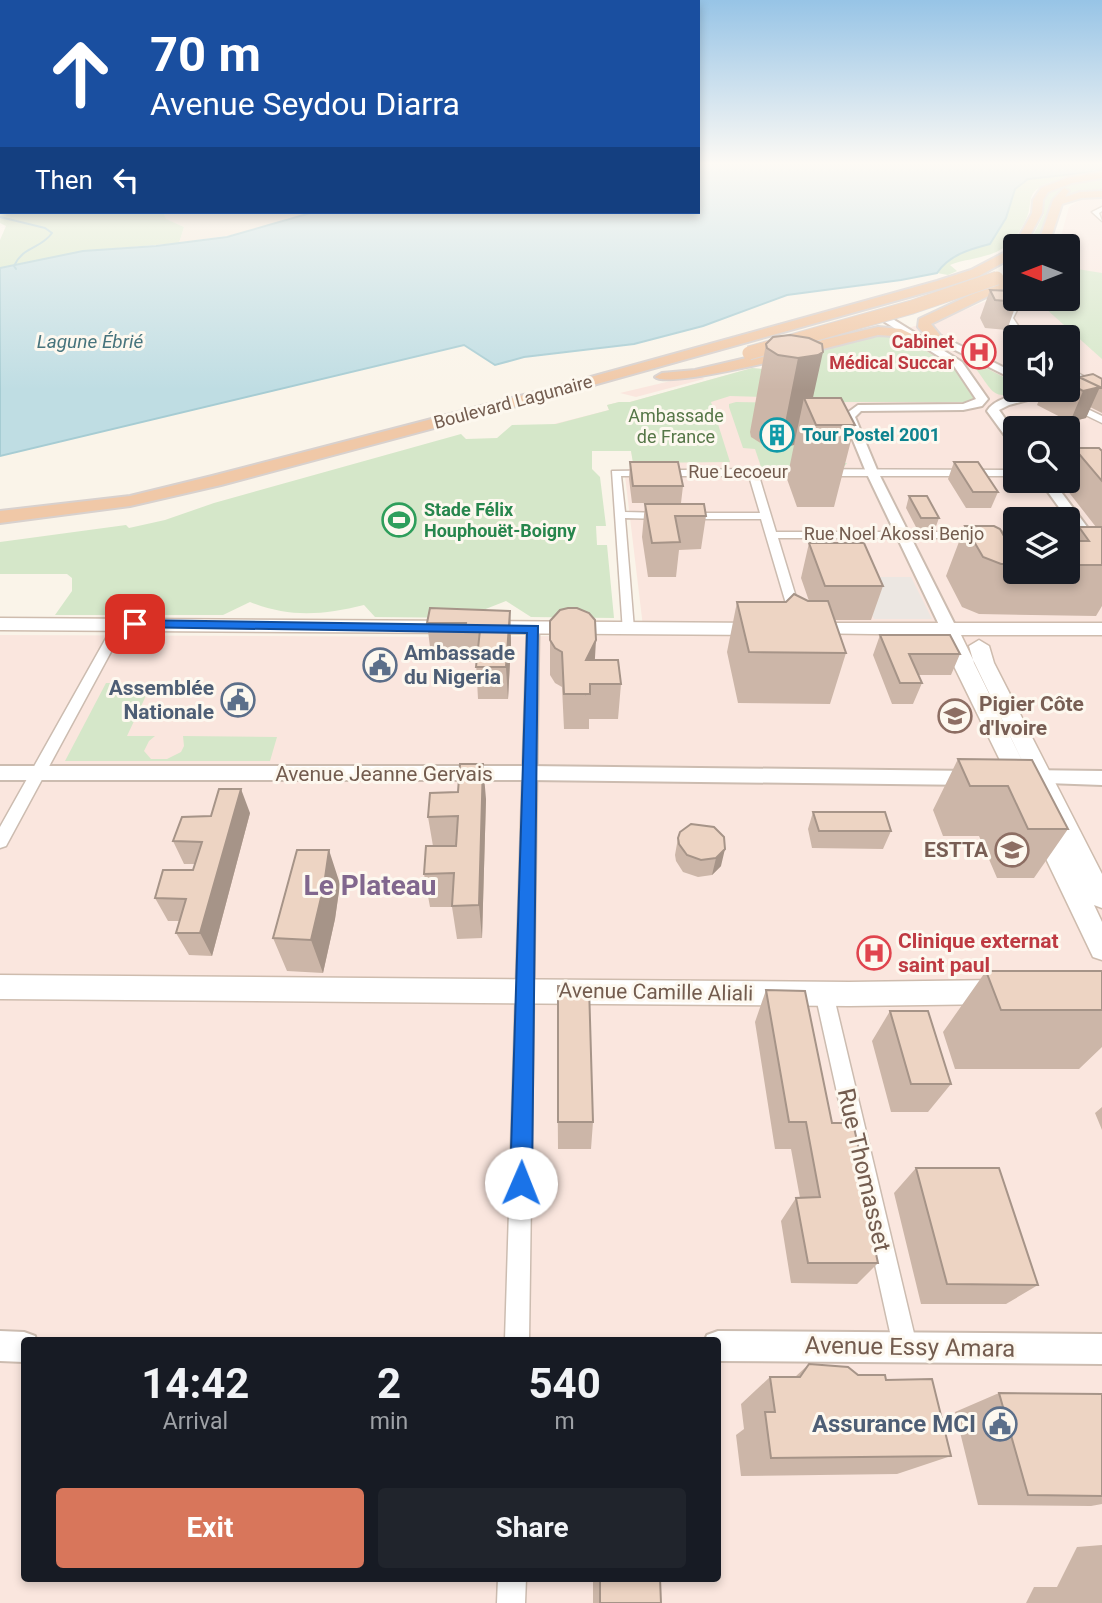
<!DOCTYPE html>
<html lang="en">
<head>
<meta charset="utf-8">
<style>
	:root { --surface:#171b24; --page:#20242c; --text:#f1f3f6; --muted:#9ea1a6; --accent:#d8765b }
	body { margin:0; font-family:Roboto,sans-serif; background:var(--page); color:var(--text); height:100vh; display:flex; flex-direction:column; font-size:26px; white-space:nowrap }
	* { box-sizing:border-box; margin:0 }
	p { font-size:23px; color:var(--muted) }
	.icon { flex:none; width:38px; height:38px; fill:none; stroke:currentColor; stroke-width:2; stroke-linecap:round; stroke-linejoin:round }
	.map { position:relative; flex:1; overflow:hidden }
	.details { position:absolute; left:21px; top:1337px; width:700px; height:245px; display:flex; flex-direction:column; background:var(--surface); border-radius:7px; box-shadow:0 4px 10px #0003 }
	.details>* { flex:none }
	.hud { position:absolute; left:0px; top:0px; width:700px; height:214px; box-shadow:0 4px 10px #0003; background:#1a4fa0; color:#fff; overflow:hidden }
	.needle { width:46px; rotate:270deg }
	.tools { position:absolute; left:1003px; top:234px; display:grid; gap:14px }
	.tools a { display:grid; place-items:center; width:77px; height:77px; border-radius:7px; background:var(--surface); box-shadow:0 4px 10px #0003; font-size:35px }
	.pin { position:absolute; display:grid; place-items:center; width:60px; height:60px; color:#fff; margin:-30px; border-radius:14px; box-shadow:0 4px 10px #0006 }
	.me { position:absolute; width:77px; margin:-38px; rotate:1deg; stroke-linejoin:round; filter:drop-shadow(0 0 5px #0008) }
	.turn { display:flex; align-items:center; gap:24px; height:147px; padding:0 35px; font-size:32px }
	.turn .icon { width:91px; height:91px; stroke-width:2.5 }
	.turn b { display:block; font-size:49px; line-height:60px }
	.then { display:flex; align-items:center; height:66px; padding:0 35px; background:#0003; gap:14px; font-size:26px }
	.eta { display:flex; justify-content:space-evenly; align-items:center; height:119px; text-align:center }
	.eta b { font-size:42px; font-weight:700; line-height:49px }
	.cta { display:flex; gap:14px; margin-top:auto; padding:14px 35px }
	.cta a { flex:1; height:80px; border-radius:7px; background:var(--accent); color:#fff; font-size:28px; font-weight:700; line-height:80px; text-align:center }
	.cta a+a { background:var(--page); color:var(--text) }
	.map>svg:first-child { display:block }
</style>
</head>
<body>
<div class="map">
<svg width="1102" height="1603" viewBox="0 0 1102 1603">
	<rect width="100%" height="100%" fill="#faf4e9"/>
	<path fill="#f1e6d8" d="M163 212H314L244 233 179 243 184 227 165 219Z"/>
	<path fill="#fae6de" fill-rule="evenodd" d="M1102 195V1603H0V635L465 637 644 635 625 476 629 469 634 468 631 451H592V453L550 425 609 410 607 405 619 402H630L752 368 763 369 808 349 889 334 957 313 1015 289V299H1068V247H1058L1069 207 1085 197ZM1015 338H1068V390H1015ZM1015 429H1068V481H1015ZM1015 520H1068V572H1015ZM24 1340H718V1578H24Z
		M751 362 702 377 704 379 636 397 620 393Z"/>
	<path fill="#ece7e2" d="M856 577H911L932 619H874Z"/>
	<path fill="#d5e7c9" d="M0 165 2 212H163L166 219 184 227 179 243 83 251 0 268V240L6 226 0 223Z
		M1102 171C1089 179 1058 176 1040 187 1030 193 1031 199 1029 210 1027 222 1016 238 1006 246 992 258 967 258 950 265L957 271 948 275 937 273C949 255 970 249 990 244L1006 218 1015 189 1028 179Z
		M1102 176V193L1067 197 1051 202 1044 234 1036 247H1027L1044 214 1043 196C1057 180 1083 180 1102 176Z
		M1071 268 1102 273V359L1035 299H1068V271Z
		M889 334 900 335 954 368 974 399 967 402H835L828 399 730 396 711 402 730 462 633 463 631 451H592V469L600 477 606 526H596L597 545H607L614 618 531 617 506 601 478 612 477 618 375 617 364 605C323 615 290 618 250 602L223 615H55L72 591V578L67 574H0V542L126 525 129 528 165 520 214 503 461 434 466 439 497 438 512 425 556 424 609 410 607 405 619 402H630L752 368 763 369 808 349Z
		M986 368 1015 383V390H1026L1025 393C991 398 996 396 976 369Z
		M736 402 808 403 839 463H847L843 468 761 467 755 449 743 448 729 407V404Z
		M106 683H152L127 736H155L149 741 144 751 151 759H167L181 752 184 746 183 736 277 737 270 761H65Z"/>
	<path fill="#bfdde3" stroke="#a6ccd3" stroke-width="2" d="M698 165H1102V171L1028 179 1015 189 1006 218 990 244C970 249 949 255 937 273L901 280 787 295 703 326 634 344 524 357 495 365 464 345 0 456V268L83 251 156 246 227 237 314 212H698Z"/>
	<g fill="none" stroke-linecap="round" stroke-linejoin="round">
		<path stroke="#a6ccd3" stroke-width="2" d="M0 217 45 228 52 233C41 249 23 246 14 266L16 269"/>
		<defs>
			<path id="minor" d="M1102 207V211L1099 213 1102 221 1092 212Z
				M1010 308 1017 310 1013 318 1026 338H1018L1005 318Z
				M1068 368 1093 381 1094 383 1087 385 1068 374Z
				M1067 402H1073L1102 416V423L1067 406Z
				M753 469 1015 470V476H759L776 532H1015V538H778L802 617 796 621 790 617 761 519H686L680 516 686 513H760L749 476H621L625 512 663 513 669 516 663 519 625 518 634 629 628 633 623 632 612 471Z
				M1068 531 1102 532V538L1068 537Z
				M120 620 126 624 6 846 0 848V827L114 624Z
				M533 625 539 629 529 1340H505L527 629Z
				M824 985 831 987 833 993 917 1346 914 1355 905 1358 896 1355 893 1346 815 993 817 987Z
				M498 1578H526L525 1603H497Z"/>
			<path id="tertiary" d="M877 313H883L962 362 988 399 982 406 963 410 861 411 855 417 878 472 957 629 949 634 941 629 866 472 843 416 858 405 963 404 976 399 954 366 877 317Z
				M939 335 1015 373V380L935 340 934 338Z
				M1044 390H1065L1009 405 999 410 1015 433V445L1011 444 987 411C996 395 1027 394 1044 390Z
				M1040 481H1053L1102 547V561L1097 560Z
				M0 766H528L975 771 982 773 984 778 982 783 975 785 528 780H0Z
				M1026 770 1102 771V785L1019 782 1017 777 1019 772Z
				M0 1331 24 1332 35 1336 36 1340H24V1362L0 1361Z
				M718 1331 1102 1334V1364L718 1361V1340H705L707 1335Z"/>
			<path id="secondary" d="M0 618 763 623 772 629 763 635 0 630Z
				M808 623H1102V635H961L1031 779 974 663 969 646 979 640 989 646 994 663 1102 874V908L1094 905 1102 922V960L1093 957 1028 821 1032 815 1040 812 1048 815 1061 840 1035 787 1032 793 1024 795 1016 793 952 662 942 635 801 633 799 629 801 625Z
				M0 975 849 982 1001 980 1011 983 1015 992 1011 1001 1001 1004 849 1006 0 999Z"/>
			<path id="trunk" d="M1102 172V178L1072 183 1048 192 1043 200 1042 213 1024 247H1015V256L979 276 945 287 561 394 221 485 130 506 0 523V511L130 496 212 476 551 388 937 281 971 270 1013 248 1032 213 1033 200 1041 188 1067 178Z
				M1064 188 1069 191 1065 197 1080 192 1102 191V197L1081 198 1062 204 1048 247H1037L1053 200Z
				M1015 274V283L931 324 940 335 938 338H928L918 327 919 319Z
				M878 327 901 329 924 340 917 344 894 336 878 335C848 342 670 391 655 377L662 373 695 370Z"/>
		</defs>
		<use href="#minor" stroke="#ccbcb0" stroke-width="3"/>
		<use href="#tertiary" stroke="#ccbcb0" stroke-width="4"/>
		<use href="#secondary" stroke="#cebcae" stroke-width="3"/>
		<use href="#trunk" stroke="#d8d1ce" stroke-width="4"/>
		<use href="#minor" fill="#fff" fill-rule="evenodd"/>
		<use href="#tertiary" fill="#fff" fill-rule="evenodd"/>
		<use href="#secondary" fill="#fff" fill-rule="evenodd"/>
		<use href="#trunk" fill="#f0c8a7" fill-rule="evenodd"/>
		<defs>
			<path id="trunk-bridge" d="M749 353 912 307 997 278"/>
		</defs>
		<use href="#trunk-bridge" stroke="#d8d1ce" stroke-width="15" stroke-linecap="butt"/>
		<use href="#trunk-bridge" stroke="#f0c8a7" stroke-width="13"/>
	</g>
	<path fill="#ccb6a8" d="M990 290 1017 302 1007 330 985 328 980 318Z
		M790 335 813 398 855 425 834 507H797L787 479 794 445 780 448 762 444 751 437 750 432 766 344Z
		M1068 372 1079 378 1102 379V413L1090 407 1086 418 1070 422 1037 405 1043 390H1068Z
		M1074 448 1102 451V606L1096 616 979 614 962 607 946 576 965 526 1015 547V572H1068V541H1072L1079 527H1096L1060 481H1068V463Z
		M630 462 683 486 681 503H632L629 479Z
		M954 462 998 492 991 508H966L948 479Z
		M909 496 939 518 935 529H917L906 508Z
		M645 504 706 516 701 549 679 550 676 577H648L642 537Z
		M809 543 883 586 871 620H834L846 653 830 704 738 703 727 652 737 602 809 601 801 578Z
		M510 611 511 643 508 699H478L476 662H468V655H431L427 623Z
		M550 621 621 684 618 719H589V729H564L562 687 555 683 550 675Z
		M880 635 960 654 951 675H918L922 683 913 704H892L873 655Z
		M958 759 1032 760 1068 829 1034 878H997L979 836H943L933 810Z
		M458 792 486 799 482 938 457 939 452 907H430L424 874 433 846 428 817Z
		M813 812 891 831 883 849 812 848 808 829Z
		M250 813 212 956 189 955 176 933 180 921H168L155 898 193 870 195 864H184L173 841 211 816Z
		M714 827 721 866 712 875 698 877 683 872 676 861 675 855 678 838Z
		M340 884 335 919 323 973 287 971 273 938Z
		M986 971H1102V1047L1079 1069H955L943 1032Z
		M766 990 870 1198 865 1204 878 1263 857 1284 791 1283 781 1221 796 1198H800L791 1149H775L755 1022Z
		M890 1011 951 1084 928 1112H891L872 1041Z
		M557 1017 593 1122 591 1149H558Z
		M1102 1107V1130L1095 1113Z
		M916 1168 1038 1285 1006 1304H921L894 1193Z
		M809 1364 886 1380 951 1456 897 1474 741 1476 736 1435 744 1429 741 1404 770 1377H795Z
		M999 1393 1102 1394V1504L1091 1506 978 1505 955 1412Z
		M1102 1545V1603H1026L1034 1587H1057L1077 1547Z
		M593 1578H660L661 1603H593Z"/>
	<path fill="#a69488" d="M823 352 810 411 804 398 794 445 780 448 798 358Z
		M1100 387 1086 418 1070 422 1083 391Z
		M510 611 511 643 508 699 506 667Z
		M596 640 594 675 585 696 586 660Z
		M483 764 486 799 482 938 479 905Z
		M241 789 250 813 212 956 200 933Z
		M725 849 721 866 712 875 716 858Z
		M329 850 340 884 335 919 323 973 311 940Z"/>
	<path fill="#edd4c3" stroke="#a69488" stroke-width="2" d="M990 290 1012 291 1017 302 995 300Z
		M790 335 809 338 822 344 823 352 818 355 798 358 778 355 767 348 766 344 773 337Z
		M1068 372 1100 387 1083 391 1068 383Z
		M1093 374 1102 379V388L1079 377Z
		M804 398H841L855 425H816Z
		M1074 448H1099L1102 451V481Z
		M630 462H678L683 486H633Z
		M954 462H978L998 492H973Z
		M909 496H927L939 518H921Z
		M645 504H704L706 516H675L680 542 652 543Z
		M965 526H994L1000 529 1009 545 1015 547V564H1001L983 557Z
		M1079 527H1102V565H1068V541H1089Z
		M809 543H864L883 586H825Z
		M794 594 808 601H828L846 653 749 652 737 602H786Z
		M430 608 510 611 506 667H476L480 630H465L466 623H427Z
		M568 608H577L589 613 595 620 596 640 586 660H618L621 684H590V694H564L562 652 555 648 550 640V621L560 610Z
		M880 635H950L960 654H909L922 683H900Z
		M958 759 1032 760 1068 829H1028L1008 786H970Z
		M460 764H483L479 905 452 906 454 873 424 874 426 846H456L458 816 428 817 430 793 458 792Z
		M219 789H241L200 933H176L186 899 155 898 163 870H193L202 842 173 841 182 817 211 816Z
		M813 812H885L891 831H819Z
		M691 824 714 827 724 837 725 849 716 858 701 860 687 855 679 844 678 838 680 832Z
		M297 850H329L324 885 311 940 273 938Z
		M986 971H1102V1010H1001Z
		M558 986H589L593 1122H558Z
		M766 990 805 991 832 1123H853L870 1198H864L878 1263H808L796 1198 820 1197 806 1122H789Z
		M890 1011H928L951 1084H911Z
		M916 1168H999L1038 1285 947 1284Z
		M809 1364 848 1367 858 1375H885L886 1380 932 1379 951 1456 771 1458 765 1412H775L770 1377H800Z
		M999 1393 1102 1394V1496L1028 1495Z
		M600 1578H660L661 1603H600Z"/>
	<linearGradient id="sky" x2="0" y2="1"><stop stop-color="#97c4e6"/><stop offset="0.42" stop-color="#fdfaf5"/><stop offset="1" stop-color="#fdfaf5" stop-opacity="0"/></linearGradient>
	<rect width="1102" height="390" fill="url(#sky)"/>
	<path fill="#1a73e8" stroke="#114b97" stroke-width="2" d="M135 620 538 626 532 1183 529 1191 521 1194 513 1191 510 1183 527 633 131 627V622Z"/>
	<defs>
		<symbol id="hospital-ring" viewBox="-11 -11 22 22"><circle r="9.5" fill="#fdf8ef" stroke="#e0444e" stroke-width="1.5"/><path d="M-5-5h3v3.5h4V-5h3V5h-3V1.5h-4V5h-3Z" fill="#e0444e"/></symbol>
		<symbol id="building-ring" viewBox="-11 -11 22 22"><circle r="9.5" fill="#fdf8ef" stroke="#0f9aa8" stroke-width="1.5"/><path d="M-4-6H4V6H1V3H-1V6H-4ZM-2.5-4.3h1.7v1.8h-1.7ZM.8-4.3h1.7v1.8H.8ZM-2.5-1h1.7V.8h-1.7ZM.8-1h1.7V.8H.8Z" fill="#0f9aa8"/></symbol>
		<symbol id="stadium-ring" viewBox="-11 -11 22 22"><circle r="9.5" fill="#fdf8ef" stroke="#2e9e5b" stroke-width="1.5"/><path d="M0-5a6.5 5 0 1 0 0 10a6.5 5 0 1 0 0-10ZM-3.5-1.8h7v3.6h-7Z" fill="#2e9e5b"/></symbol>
		<symbol id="civic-ring" viewBox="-11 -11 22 22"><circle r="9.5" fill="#fdf8ef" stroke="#5c6f8a" stroke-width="1.5"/><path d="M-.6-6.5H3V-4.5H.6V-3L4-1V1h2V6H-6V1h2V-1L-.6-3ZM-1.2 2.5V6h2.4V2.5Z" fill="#5c6f8a"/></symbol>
		<symbol id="university-ring" viewBox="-11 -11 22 22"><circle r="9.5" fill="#fdf8ef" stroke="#8d6e63" stroke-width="1.5"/><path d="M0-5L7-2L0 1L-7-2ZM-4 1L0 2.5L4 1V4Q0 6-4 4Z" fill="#8d6e63"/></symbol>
	</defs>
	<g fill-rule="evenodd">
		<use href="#hospital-ring" x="960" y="333" width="38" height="38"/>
		<use href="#building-ring" x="758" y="416" width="38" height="38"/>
		<use href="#stadium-ring" x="380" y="501" width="38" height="38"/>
		<use href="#civic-ring" x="361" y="646" width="38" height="38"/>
		<use href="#civic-ring" x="219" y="681" width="38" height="38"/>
		<use href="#university-ring" x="936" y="697" width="38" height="38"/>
		<use href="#university-ring" x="993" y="831" width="38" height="38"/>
		<use href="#hospital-ring" x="855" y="934" width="38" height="38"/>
		<use href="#civic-ring" x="981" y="1405" width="38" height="38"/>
	</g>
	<g text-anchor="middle" stroke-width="6" stroke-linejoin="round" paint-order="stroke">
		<g font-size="18" font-weight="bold" fill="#be3a42" stroke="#fdf8ef" text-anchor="end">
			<text x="954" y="348">Cabinet<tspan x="954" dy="21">Médical Succar</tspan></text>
		</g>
		<g font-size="18" fill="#735c4f" stroke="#fdf8ef">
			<text transform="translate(513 402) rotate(-15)" y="6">Boulevard Lagunaire</text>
			<text x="738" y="478">Rue Lecoeur</text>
			<text x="894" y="540">Rue Noel Akossi Benjo</text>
		</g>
		<g font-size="18" fill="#567748" stroke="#fdf8ef">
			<text x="676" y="422">Ambassade<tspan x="676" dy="21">de France</tspan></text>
		</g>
		<g font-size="18" font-weight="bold" fill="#0d838f" stroke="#fdf8ef" text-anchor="start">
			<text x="802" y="441">Tour Postel 2001</text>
		</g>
		<g font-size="18" font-weight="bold" fill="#27864d" stroke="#fdf8ef" text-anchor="start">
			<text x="424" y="516">Stade Félix<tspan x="424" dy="21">Houphouët-Boigny</tspan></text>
		</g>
		<g font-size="19" font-style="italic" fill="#47747d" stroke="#fdf8ef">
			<text x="90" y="348">Lagune Ébrié</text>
		</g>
		<g font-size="21" font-weight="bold" fill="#4e5e75" stroke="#fdf8ef" text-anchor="start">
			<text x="404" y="660">Ambassade<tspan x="404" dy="24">du Nigeria</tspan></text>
			<text x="214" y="695" text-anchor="end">Assemblée<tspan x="214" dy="24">Nationale</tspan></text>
		</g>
		<g font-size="21" font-weight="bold" fill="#785e54" stroke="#fdf8ef" text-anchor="start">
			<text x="979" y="711">Pigier Côte<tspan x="979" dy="24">d'Ivoire</tspan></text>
			<text x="988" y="857" text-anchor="end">ESTTA</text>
		</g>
		<g font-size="21" fill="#735c4f" stroke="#fdf8ef">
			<text x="384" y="781">Avenue Jeanne Gervais</text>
			<text transform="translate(656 992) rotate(1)" y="7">Avenue Camille Aliali</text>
		</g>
		<g font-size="21" font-weight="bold" fill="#be3a42" stroke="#fdf8ef" text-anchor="start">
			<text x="898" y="948">Clinique externat<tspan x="898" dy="24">saint paul</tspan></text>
		</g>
		<g font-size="24" fill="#735c4f" stroke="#fdf8ef">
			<text transform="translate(864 1170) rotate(77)" y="8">Rue Thomasset</text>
			<text transform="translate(910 1347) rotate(1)" y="8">Avenue Essy Amara</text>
		</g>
		<g font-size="24" font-weight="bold" fill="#4e5e75" stroke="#fdf8ef" text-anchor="end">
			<text x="976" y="1432">Assurance MCI</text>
		</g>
		<g font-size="28" font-weight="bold" fill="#81678e" stroke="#fdf8ef">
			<text x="370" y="895">Le Plateau</text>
		</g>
	</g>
</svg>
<div class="tools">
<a><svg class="needle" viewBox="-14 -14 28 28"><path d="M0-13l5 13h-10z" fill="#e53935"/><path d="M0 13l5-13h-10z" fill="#9ea1a6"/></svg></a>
<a><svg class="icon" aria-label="sound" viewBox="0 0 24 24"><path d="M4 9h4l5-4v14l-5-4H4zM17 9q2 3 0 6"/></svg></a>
<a><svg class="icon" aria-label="search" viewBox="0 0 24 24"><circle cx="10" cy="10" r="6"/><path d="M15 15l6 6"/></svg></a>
<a><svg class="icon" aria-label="layers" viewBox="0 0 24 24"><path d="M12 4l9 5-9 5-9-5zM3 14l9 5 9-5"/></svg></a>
</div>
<div class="pin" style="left:135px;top:624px;background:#d93025"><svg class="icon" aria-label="arrive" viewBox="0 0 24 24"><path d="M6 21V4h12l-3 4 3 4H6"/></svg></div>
<svg class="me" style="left:521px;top:1183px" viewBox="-20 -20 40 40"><circle r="19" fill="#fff"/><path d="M0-13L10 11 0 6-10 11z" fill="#1a73e8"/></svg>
<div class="hud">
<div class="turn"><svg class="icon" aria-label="ahead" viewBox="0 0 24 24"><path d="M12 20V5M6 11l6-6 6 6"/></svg><div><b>70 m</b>Avenue Seydou Diarra</div></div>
<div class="then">Then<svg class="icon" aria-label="left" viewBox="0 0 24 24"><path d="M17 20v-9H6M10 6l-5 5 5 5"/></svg></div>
</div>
<section class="details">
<div class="eta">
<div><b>14:42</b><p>Arrival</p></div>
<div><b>2</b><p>min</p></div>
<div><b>540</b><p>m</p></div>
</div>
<div class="cta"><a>Exit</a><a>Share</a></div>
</section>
</div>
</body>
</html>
